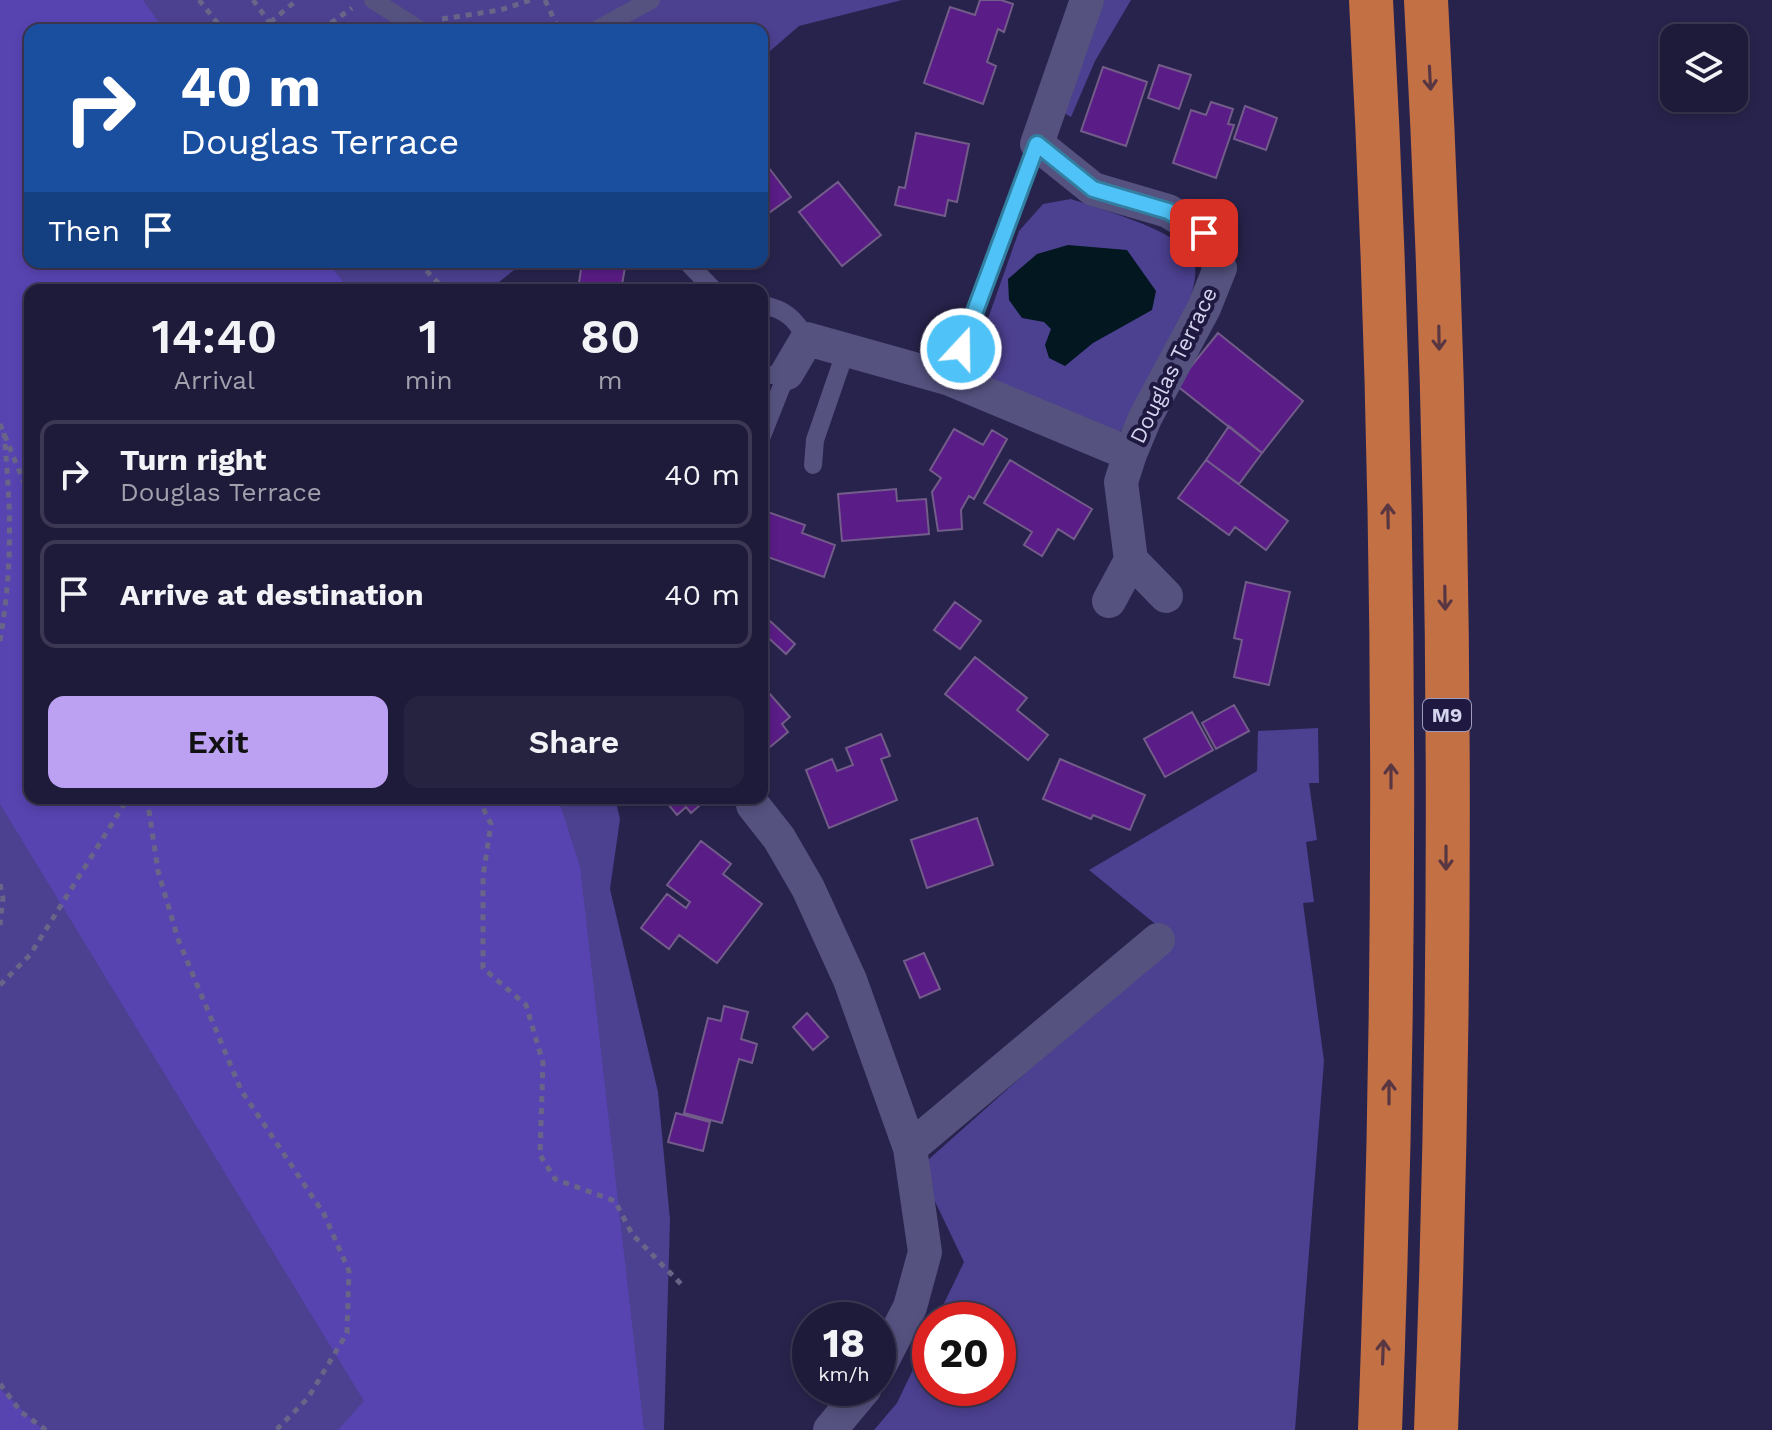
<!DOCTYPE html>
<html lang="en">
<head>
<meta charset="utf-8">
<style>
	:root { --surface:#1e1a39; --page:#262341; --text:#f1f3f6; --muted:#a1a1ae; --line:#3c3853; --accent:#bca0f2 }
	body { margin:0; font-family:"Work Sans",sans-serif; background:var(--page); color:var(--text); height:100vh; display:flex; flex-direction:column; font-size:30px; white-space:nowrap }
	* { box-sizing:border-box; margin:0 }
	p { font-size:26px; color:var(--muted) }
	.icon { flex:none; width:44px; height:44px; fill:none; stroke:currentColor; stroke-width:2; stroke-linecap:round; stroke-linejoin:round }
	.map { position:relative; flex:1; overflow:hidden }
	.sheet { position:absolute; left:24px; top:284px; width:744px; height:520px; display:flex; flex-direction:column; background:var(--surface); border-radius:16px; box-shadow:0 4px 12px #0003,0 0 0 2px var(--line) }
	.sheet>* { flex:none }
	.hud { position:absolute; left:24px; top:24px; width:744px; height:244px; border-radius:16px; box-shadow:0 4px 12px #0003,0 0 0 2px var(--line); background:#1a4fa0; color:#fff; overflow:hidden }
	.buttons { position:absolute; left:1660px; top:24px; display:grid; gap:16px }
	.buttons a { display:grid; place-items:center; width:88px; height:88px; border-radius:16px; background:var(--surface); box-shadow:0 4px 12px #0003,0 0 0 2px var(--line); font-size:40px }
	.speed { position:absolute; left:792px; top:1302px; display:flex; gap:16px; font-size:40px; font-weight:700; text-align:center }
	.speed>* { display:grid; place-content:center; width:104px; height:104px; border-radius:50%; background:var(--surface); box-shadow:0 4px 12px #0003,0 0 0 2px var(--line); line-height:1 }
	.speed small { font-size:20px; font-weight:400 }
	.speed .limit { border:12px solid #d22; background:#fff; color:#111 }
	.pin { position:absolute; display:grid; place-items:center; width:68px; height:68px; color:#fff; margin:-34px; border-radius:16px; box-shadow:0 4px 12px #0006 }
	.me { position:absolute; width:88px; margin:-44px; rotate:21deg; stroke-linejoin:round; filter:drop-shadow(0 0 6px #0008) }
	.turn { display:flex; align-items:center; gap:28px; height:168px; padding:0 24px; font-size:36px }
	.turn .icon { width:104px; height:104px; stroke-width:2.5 }
	.turn b { display:block; font-size:56px; line-height:68px }
	.then { display:flex; align-items:center; height:76px; padding:0 24px; background:#0003; gap:16px; font-size:30px }
	.eta { display:flex; justify-content:space-evenly; align-items:center; height:136px; text-align:center }
	.eta b { font-size:48px; font-weight:600; line-height:56px }
	.button { display:flex; gap:16px; margin-top:auto; padding:16px 24px }
	.button a { flex:1; height:92px; border-radius:16px; background:var(--accent); color:#111; font-size:32px; font-weight:600; line-height:92px; text-align:center }
	.button a+a { background:var(--page); color:var(--text) }
	ul { padding:0; list-style:none }
	li { display:flex; align-items:center; gap:24px; height:108px; margin:0 16px 12px; padding:0 8px; border:4px solid var(--line); border-radius:16px }
	li div { flex:1 }
	li b { display:block; font-size:30px }
	li em { font-style:normal }
	.map>svg:first-child { display:block }
</style>
</head>
<body>
<div class="map">
<svg width="1772" height="1430" viewBox="0 0 1772 1430">
	<rect width="100%" height="100%" fill="#28234c"/>
	<path fill="#4c4090" d="M0 0H902L799 26 762 58V30H30V262H524L489 290H30V798H615L620 819 610 889 658 1092 670 1220 664 1430H0Z
		M1104 0H1131L1095 61 1071 117 1064 113Z
		M1071 199C1100 209 1177 230 1192 256 1212 291 1136 406 1116 439L968 375 1019 231 1043 204Z
		M1318 728 1319 783H1309L1317 840 1306 842 1314 902 1303 903 1324 1061 1295 1430H874L897 1403 930 1334V1388H998V1320H936L964 1262 919 1168 1175 940 1089 870 1257 771 1258 731Z"/>
	<path fill="#5844b1" d="M0 0H143L164 30H30V262H327L350 290H30V798H558L580 867 644 1430H338L364 1401 0 804Z
		M0 1389 43 1430H0Z"/>
	<path fill="#021720" d="M1068 245 1127 250 1156 291 1152 310 1093 343 1065 366 1049 358 1045 345 1051 329 1044 322 1022 318 1009 300 1008 279 1037 254Z"/>
	<path fill="#5a1c86" stroke="#725c89" stroke-width="2" d="M980 0H1001L1013 4 1004 32 998 29 987 62 996 66 983 104 924 83 950 7 975 15Z
		M1159 65 1191 75 1179 109 1148 98Z
		M1103 67 1147 82 1126 146 1081 131Z
		M1211 102 1233 109 1228 124 1234 125 1216 178 1173 163 1191 110 1206 115Z
		M1245 106 1277 118 1266 150 1234 139Z
		M916 133 969 144 957 202 948 200 945 216 895 205 899 187 905 188Z
		M769 168 791 197 762 218V174Z
		M838 182 881 235 842 266 799 212Z
		M582 262H626L621 290H578Z
		M1218 333 1303 401 1262 453 1176 385Z
		M1229 426 1262 453 1239 484 1206 460Z
		M954 429 983 445 992 430 1007 439 974 499 969 496 961 510 962 529 938 531 932 492 941 478 930 470Z
		M1010 460 1092 509 1074 539 1058 529 1042 556 1024 545 1032 532 984 503Z
		M1206 460 1288 521 1266 550 1235 527 1229 535 1178 498Z
		M896 489 897 501 926 499 929 534 842 541 838 494Z
		M762 510 805 525 802 533 835 545 824 577 762 555Z
		M1246 582 1290 592 1269 685 1234 677 1242 640 1234 638Z
		M955 602 981 621 960 649 934 630Z
		M770 621 795 644 786 654 762 632Z
		M975 657 1027 698 1017 710 1048 735 1028 760 945 694Z
		M762 685 790 717 782 724 788 732 764 752Z
		M1234 705 1249 731 1216 749 1202 723Z
		M1192 712 1213 750 1165 777 1144 739Z
		M881 734 890 756 881 759 897 800 829 828 806 770 832 759 837 771 853 765 846 748Z
		M1060 759 1145 795 1130 830 1093 815 1091 819 1043 799Z
		M663 798H708L691 813 686 807 677 815Z
		M977 818 993 865 927 888 911 840Z
		M701 841 731 864 723 874 762 904 717 963 679 935 669 949 641 928 667 894 686 908 690 902 667 885Z
		M924 953 940 989 920 998 904 961Z
		M724 1006 748 1012 741 1039 757 1044 752 1063 739 1059 722 1123 684 1113 708 1018 721 1021Z
		M807 1013 828 1037 813 1050 793 1027Z
		M676 1113 710 1122 703 1151 668 1142Z"/>
	<g fill="none" stroke-linecap="round" stroke-linejoin="round">
		<path stroke="#686588" stroke-width="5" stroke-dasharray="6 6" stroke-linecap="butt" d="M199 0 223 30
			M253 0 275 30
			M545 0 559 30
			M442 19 500 10 531 0
			M261 30 297 0
			M321 30 352 8
			M418 262 445 290
			M0 424 30 497
			M0 641C13 565 11 509 4 433
			M147 798 158 871 178 939 241 1090 324 1214 349 1271 347 1333 308 1398 276 1430
			M478 798 491 824 483 876V968L526 1005 543 1063 540 1155 555 1179 615 1201 632 1234 684 1287
			M605 798 608 806
			M0 884 3 898 0 925
			M0 985 30 955 128 798
			M0 1384 21 1412 46 1430"/>
		<path stroke="#555280" stroke-width="18" d="M373 0 420 30
			M596 30 651 0
			M687 262 714 290
			M762 305C786 309 795 319 807 339
			M762 376 787 373
			M950 379 1037 144
			M762 436 787 373
			M813 465 815 440 846 350"/>
		<path stroke="#555280" stroke-width="34" d="M1087 0 1037 144 1093 189 1168 211 1204 233 1220 268 1204 308 1145 418 1130 454 1121 482 1131 560 1109 601
			M787 373 807 339 950 379 1130 454
			M1131 560 1166 596
			M753 805 779 838 808 888 850 980 910 1148 925 1252 910 1307 878 1369
			M910 1148 1158 940
			M830 1430 865 1388"/>
		<path stroke="#c47045" stroke-width="44" d="M1371 0C1397 476 1398 954 1380 1430
			M1426 0C1452 476 1454 954 1436 1430"/>
	</g>
	<defs><path id="oneway-shaft" d="M-6 0H5M1.5-3L5.5 0L1.5 3" fill="none" stroke-width="1.6" stroke-linecap="round" stroke-linejoin="round" transform="scale(2)"/></defs>
	<g stroke="#593742">
		<use href="#oneway-shaft" transform="translate(1430 78) rotate(87)"/>
		<use href="#oneway-shaft" transform="translate(1439 338) rotate(89)"/>
		<use href="#oneway-shaft" transform="translate(1388 516) rotate(-91)"/>
		<use href="#oneway-shaft" transform="translate(1445 598) rotate(89)"/>
		<use href="#oneway-shaft" transform="translate(1391 776) rotate(-90)"/>
		<use href="#oneway-shaft" transform="translate(1446 858) rotate(90)"/>
		<use href="#oneway-shaft" transform="translate(1389 1092) rotate(-90)"/>
		<use href="#oneway-shaft" transform="translate(1383 1352) rotate(-88)"/>
	</g>
	<g fill="none" stroke-linecap="round" stroke-linejoin="round">
		<defs>
			<path id="route" d="M961 349 1037 144 1093 189 1168 211 1204 233"/>
		</defs>
		<use href="#route" stroke="#337fa1" stroke-width="20"/>
		<use href="#route" stroke="#4fc3f7" stroke-width="14"/>
	</g>
	<g text-anchor="middle" stroke-width="8" stroke-linejoin="round" paint-order="stroke">
		<rect fill="#1f1941" stroke="#9e9cbb" stroke-width="2" x="1423" y="699" width="48" height="32" rx="6"/>
		<g font-size="20" font-weight="bold" fill="#d4d4ef">
			<text x="1447" y="722">M9</text>
		</g>
		<g font-size="22" fill="#d4d4ef" stroke="#1f1941">
			<text transform="translate(1173 365) rotate(-64)" y="8">Douglas Terrace</text>
		</g>
	</g>
</svg>
<div class="buttons">
<a><svg class="icon" aria-label="layers" viewBox="0 0 24 24"><path d="M12 4l9 5-9 5-9-5zM3 14l9 5 9-5"/></svg></a>
</div>
<div class="speed"><div>18<small>km/h</small></div><div class="limit">20</div></div>
<div class="pin" style="left:1204px;top:233px;background:#d93025"><svg class="icon" aria-label="arrive" viewBox="0 0 24 24"><path d="M6 21V4h12l-3 4 3 4H6"/></svg></div>
<svg class="me" style="left:961px;top:349px" viewBox="-20 -20 40 40"><circle r="17" fill="#4fc3f7" stroke="#fff" stroke-width="3"/><path d="M0-11L8 9 0 5-8 9z" fill="#fff"/></svg>
<div class="hud">
<div class="turn"><svg class="icon" aria-label="right" viewBox="0 0 24 24"><path d="M7 20v-9h11M14 6l5 5-5 5"/></svg><div><b>40 m</b>Douglas Terrace</div></div>
<div class="then">Then<svg class="icon" aria-label="arrive" viewBox="0 0 24 24"><path d="M6 21V4h12l-3 4 3 4H6"/></svg></div>
</div>
<section class="sheet">
<div class="eta">
<div><b>14:40</b><p>Arrival</p></div>
<div><b>1</b><p>min</p></div>
<div><b>80</b><p>m</p></div>
</div>
<ul>
<li><svg class="icon" aria-label="right" viewBox="0 0 24 24"><path d="M7 20v-9h11M14 6l5 5-5 5"/></svg><div><b>Turn right</b><p>Douglas Terrace</p></div><em>40 m</em></li>
<li><svg class="icon" aria-label="arrive" viewBox="0 0 24 24"><path d="M6 21V4h12l-3 4 3 4H6"/></svg><div><b>Arrive at destination</b></div><em>40 m</em></li>
</ul>
<div class="button"><a>Exit</a><a>Share</a></div>
</section>
</div>
</body>
</html>
